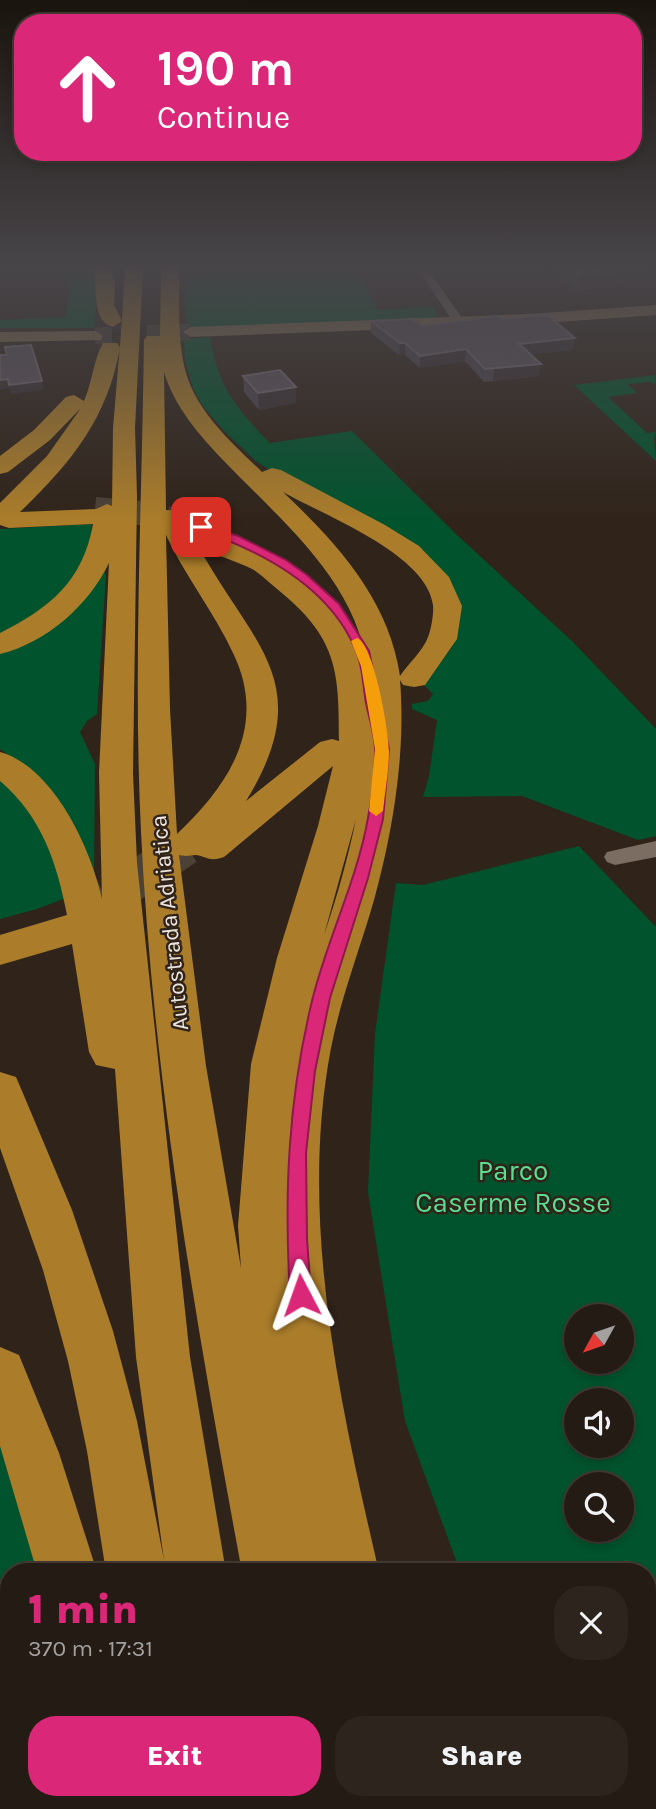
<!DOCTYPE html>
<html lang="en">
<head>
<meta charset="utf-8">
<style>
	:root { --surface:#241b14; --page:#2c241d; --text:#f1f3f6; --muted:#a3a1a0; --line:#413934; --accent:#db2777 }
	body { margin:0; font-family:Karla,sans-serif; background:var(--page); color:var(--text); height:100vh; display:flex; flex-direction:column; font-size:26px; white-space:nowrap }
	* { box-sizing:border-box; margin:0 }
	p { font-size:23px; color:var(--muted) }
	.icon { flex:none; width:38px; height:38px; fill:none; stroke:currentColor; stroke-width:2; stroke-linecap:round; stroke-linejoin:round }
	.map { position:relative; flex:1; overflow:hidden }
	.drawer { position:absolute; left:0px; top:1563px; width:656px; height:247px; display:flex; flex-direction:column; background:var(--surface); border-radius:28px 28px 0 0; box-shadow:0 4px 10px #0003,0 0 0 2px var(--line) }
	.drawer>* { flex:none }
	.top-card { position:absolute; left:14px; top:14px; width:628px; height:147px; border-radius:28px; box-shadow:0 4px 10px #0003,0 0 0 2px var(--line); background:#db2777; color:#fff; overflow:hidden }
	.needle { width:46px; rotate:230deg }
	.buttons { position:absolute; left:564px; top:1304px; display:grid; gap:14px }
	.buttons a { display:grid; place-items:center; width:70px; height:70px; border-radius:50%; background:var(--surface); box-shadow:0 4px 10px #0003,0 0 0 2px var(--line); font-size:35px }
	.pin { position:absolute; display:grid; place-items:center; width:60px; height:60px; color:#fff; margin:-30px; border-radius:14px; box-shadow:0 4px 10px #0006 }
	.me { position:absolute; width:77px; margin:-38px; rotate:356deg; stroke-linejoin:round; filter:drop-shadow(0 0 5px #0008) }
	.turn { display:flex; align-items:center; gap:24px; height:147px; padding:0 28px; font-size:32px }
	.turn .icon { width:91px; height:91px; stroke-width:2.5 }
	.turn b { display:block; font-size:49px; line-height:60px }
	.round { display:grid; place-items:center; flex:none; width:74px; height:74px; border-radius:28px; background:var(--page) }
	.head { display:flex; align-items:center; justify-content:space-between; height:119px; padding:0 28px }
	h1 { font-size:42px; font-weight:800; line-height:52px; color:var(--accent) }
	.cta { display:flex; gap:14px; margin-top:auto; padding:14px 28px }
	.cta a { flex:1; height:80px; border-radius:28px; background:var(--accent); color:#fff; font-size:28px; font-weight:800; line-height:80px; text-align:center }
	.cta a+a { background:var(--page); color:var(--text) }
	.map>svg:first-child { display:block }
</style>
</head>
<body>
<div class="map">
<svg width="656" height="1809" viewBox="0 0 656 1809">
	<rect width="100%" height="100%" fill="#30241a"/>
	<path fill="#01532d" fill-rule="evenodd" d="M43 268H92L98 288 94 328H0V320L65 317 70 281H62V268Z
		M200 268H355L379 310 433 306 438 315 429 320 189 329C183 305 179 286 200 268Z
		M210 337C218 387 236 408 270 443L352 431 456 534 573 642 656 729V836L638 840 522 796 423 797 429 776 437 720 412 709V704L428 701 433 694 424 685 452 647 458 623 445 584 256 461 225 432 202 405 193 388 185 360 184 339Z
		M656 375 655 384 651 382 628 384 637 393 608 397 647 433 656 432 654 439 656 461 574 385Z
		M92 524C87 590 49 605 0 637V529Z
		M104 570 106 576 97 714 87 721 80 732 95 764 94 873 35 775 0 749V651Z
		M0 777 42 824 66 898 37 909 0 919Z
		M579 846 656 927V1809H565L559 1801H648V1572L460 1571 405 1421 368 1192 375 1034 396 883 423 885ZM576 1316H621V1362H576ZM576 1400H621V1446H576ZM576 1484H621V1530H576Z
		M0 1420 45 1571 9 1572V1801H95L97 1809H0Z"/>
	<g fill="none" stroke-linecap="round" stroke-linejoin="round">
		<path stroke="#4c4137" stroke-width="17" stroke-dasharray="17 9" stroke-linecap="butt" d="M95 336 191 332"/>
		<path stroke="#4c4137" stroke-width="24" stroke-dasharray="24 12" stroke-linecap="butt" d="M95 509 151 514 201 527"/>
		<path stroke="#4c4137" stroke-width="38" stroke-dasharray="38 19" stroke-linecap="butt" d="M70 912 127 886 186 846"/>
		<path fill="#7b6d62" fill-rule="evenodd" d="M417 268H427L464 321 462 323H454Z
			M656 841V857L615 865 607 862 604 857 607 852Z"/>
		<path fill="#897251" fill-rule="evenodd" d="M656 305V315L530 324 191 337 183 332 191 327 530 314Z
			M95 331 103 336 101 340 0 342V332Z"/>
		<path fill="#ab7d2a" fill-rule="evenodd" d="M92 268H110L115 280 114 305 122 321 125 268H143L135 428 137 496 133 773 137 863 190 1357 226 1572H106L87 1451 68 1361 43 1270 0 1148V1072L16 1077 22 1091 72 1210 113 1331 137 1421 164 1560 136 1357 115 1069 96 1065 89 1052 72 944 0 965V935L67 915C57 863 42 817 0 781V752C54 767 91 849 102 899L99 773 109 563C89 605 46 643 0 654V633C50 608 83 581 93 524L9 528 0 525V503L47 456 81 408 50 440 8 472 0 474V456L34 430 66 397 74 395 84 401C92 383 94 358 103 343H117L120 347C108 418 71 463 20 512L96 509 107 504 112 506 113 428 122 321 113 327C90 321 99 285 92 268Z
			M161 268H179C180 300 177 333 184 365 193 409 231 442 262 472L272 468 281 470 385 525 419 546 449 577 462 606 457 639 425 685 414 687 403 685 400 680C406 752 393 831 374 900 360 949 341 997 331 1048 298 1221 340 1403 379 1572H242C197 1328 153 1080 141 832 133 668 142 504 144 340L147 336H160ZM164 372C174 406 199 435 223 460 286 526 364 586 369 684L364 662 351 633 326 601 274 559 216 533 207 531 198 533 194 538 181 511 166 510ZM283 492C323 515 427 554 433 605 434 613 431 630 428 637 423 651 408 664 400 676 389 600 337 543 283 492ZM166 535C185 576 214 612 233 653 268 725 230 784 177 834L170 709ZM196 542C212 556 236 560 254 570 264 577 273 586 283 594 338 640 339 674 339 741L332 739 320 742 246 801C320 681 250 644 196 542ZM333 766 318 826 277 958 251 1064 238 1226 241 1268 206 1066 179 855C187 857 190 855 196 855 208 857 209 862 224 857ZM356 819C348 858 337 897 324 935Z
			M0 1347 19 1355 59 1453 97 1572H37L0 1446Z
			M89 1801H271L272 1809H90Z
			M284 1801H482L485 1809H286Z"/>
	</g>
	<path fill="#4d444f" d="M549 268H620L617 285 577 290Z
		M648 268H656V273Z
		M501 319 573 350 531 354 539 376 484 382 465 361 420 368 405 355H399L371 333V321L422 326Z
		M243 376 296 403 259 410 244 392Z"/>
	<path fill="#3a3033" d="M620 268 617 285 577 290 580 273Z
		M575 338 573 350 518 356 519 344Z
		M400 343H405V355H399Z
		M466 349 465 361 420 368V356Z
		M541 364 539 376 493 381 494 369Z
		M8 379 10 388 0 390V380Z
		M42 381 44 390 11 394 9 385Z
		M296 387V403L259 410 258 393Z"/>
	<path fill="#5e555e" stroke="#746b72" stroke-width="2" d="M573 268H619L580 273Z
		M547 315 575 338 519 344 541 364 485 369 466 349 420 356 405 343H400L371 321 413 319 422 326 490 317 499 316 501 319Z
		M31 345 42 381 9 385 8 379 0 380V355H7L5 347Z
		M280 370 296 387 258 393 243 376Z"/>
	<linearGradient id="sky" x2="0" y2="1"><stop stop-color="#1a140e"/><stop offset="0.51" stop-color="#484549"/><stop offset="1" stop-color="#484549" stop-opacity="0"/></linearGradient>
	<rect width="656" height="521" fill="url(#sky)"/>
	<path fill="#db2777" stroke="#8e194d" stroke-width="2" d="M201 523 238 536 286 560 307 575 339 604 369 651 389 749 383 819 368 878 330 998 315 1071 306 1153 307 1239 311 1295 308 1302 301 1306 293 1302 290 1295C284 1194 288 1100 312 1001 327 939 357 881 368 818 372 797 375 772 375 750 375 735 369 718 366 703 363 687 363 666 356 651 330 586 259 550 197 529L196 527Z"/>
	<path fill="#f59e0b" d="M357 638C374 644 389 732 389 751 389 771 385 791 383 811L376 816 369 811 375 749 361 666 351 641Z"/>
	<g text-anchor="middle" stroke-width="5" stroke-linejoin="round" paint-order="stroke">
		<g font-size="23" fill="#ebe3dc" stroke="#30241a">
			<text transform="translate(169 923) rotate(-96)" y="8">Autostrada Adriatica</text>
		</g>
		<g font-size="28" fill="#5bde92" stroke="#30241a">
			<text x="513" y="1180">Parco<tspan x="513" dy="32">Caserme Rosse</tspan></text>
		</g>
	</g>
</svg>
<div class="buttons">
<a><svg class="needle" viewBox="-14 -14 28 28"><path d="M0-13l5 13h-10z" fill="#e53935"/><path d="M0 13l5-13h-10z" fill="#a3a1a0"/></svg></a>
<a><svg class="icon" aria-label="sound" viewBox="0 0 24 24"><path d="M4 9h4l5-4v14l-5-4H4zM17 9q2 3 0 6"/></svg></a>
<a><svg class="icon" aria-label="search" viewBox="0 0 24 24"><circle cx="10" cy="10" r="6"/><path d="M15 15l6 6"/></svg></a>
</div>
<div class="pin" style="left:201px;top:527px;background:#d93025"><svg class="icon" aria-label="arrive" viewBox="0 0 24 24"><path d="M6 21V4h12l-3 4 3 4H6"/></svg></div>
<svg class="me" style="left:301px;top:1295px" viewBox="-20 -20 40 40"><path d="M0-17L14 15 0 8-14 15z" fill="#db2777" stroke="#fff" stroke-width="4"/></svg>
<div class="top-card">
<div class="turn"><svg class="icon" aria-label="ahead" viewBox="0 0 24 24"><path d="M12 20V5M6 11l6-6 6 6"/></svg><div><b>190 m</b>Continue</div></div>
</div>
<section class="drawer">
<div class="head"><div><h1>1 min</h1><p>370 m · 17:31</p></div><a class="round"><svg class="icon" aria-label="close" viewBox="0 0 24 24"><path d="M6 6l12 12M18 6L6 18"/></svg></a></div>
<div class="cta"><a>Exit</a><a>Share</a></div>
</section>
</div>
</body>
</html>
